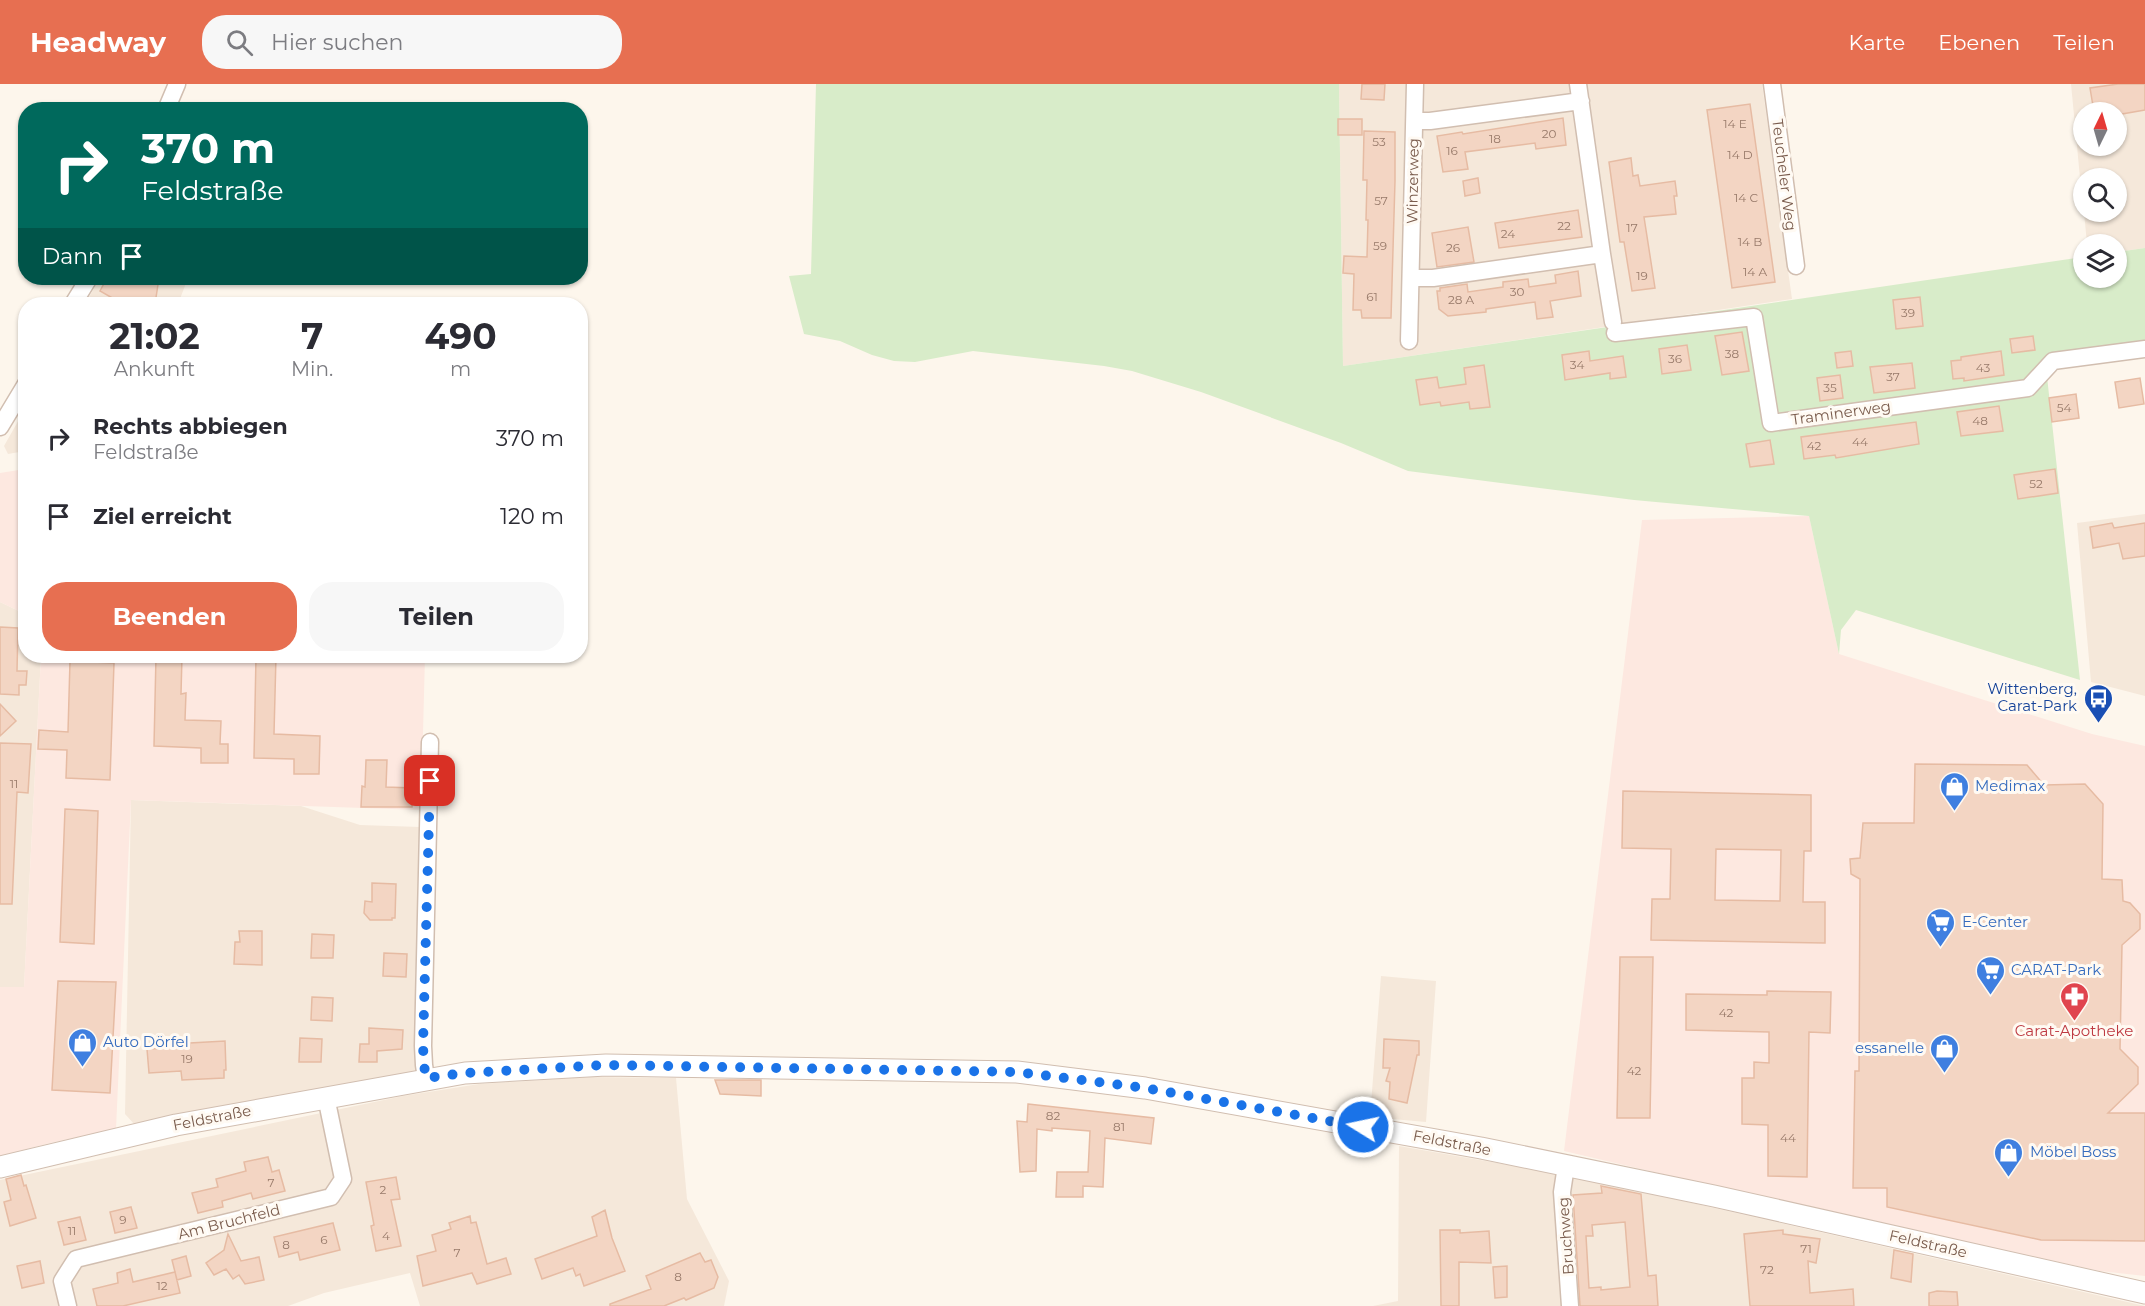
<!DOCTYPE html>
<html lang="de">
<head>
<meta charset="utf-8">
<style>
	:root { --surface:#fff; --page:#f7f7f7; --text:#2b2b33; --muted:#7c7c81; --accent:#e76f51 }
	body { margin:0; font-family:Montserrat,sans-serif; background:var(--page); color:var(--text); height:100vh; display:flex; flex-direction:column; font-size:22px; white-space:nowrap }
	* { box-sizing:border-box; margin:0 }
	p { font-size:20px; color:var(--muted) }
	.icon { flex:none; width:33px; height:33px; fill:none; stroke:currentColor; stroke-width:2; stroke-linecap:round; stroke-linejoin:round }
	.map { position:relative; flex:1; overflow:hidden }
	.panel { position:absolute; left:18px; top:213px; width:570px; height:366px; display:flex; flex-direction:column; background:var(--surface); border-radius:24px; box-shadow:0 2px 4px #0004 }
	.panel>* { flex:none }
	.guide { position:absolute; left:18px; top:18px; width:570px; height:183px; border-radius:24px; box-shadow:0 2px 4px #0004; background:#00695c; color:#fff; overflow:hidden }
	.needle { width:39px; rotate:5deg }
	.controls { position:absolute; left:2073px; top:18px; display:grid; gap:12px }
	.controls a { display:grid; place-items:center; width:54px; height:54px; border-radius:50%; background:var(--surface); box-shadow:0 2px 4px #0004; font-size:30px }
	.pin { position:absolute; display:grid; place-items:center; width:51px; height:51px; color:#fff; margin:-26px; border-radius:12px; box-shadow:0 3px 9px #0006 }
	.me { position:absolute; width:66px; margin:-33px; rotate:280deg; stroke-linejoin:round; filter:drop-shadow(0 0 4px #0008) }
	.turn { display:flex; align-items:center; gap:21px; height:126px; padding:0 24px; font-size:27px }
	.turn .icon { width:78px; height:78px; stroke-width:2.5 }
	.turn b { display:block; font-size:42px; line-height:51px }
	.then { display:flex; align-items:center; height:57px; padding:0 24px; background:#0003; gap:12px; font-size:22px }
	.eta { display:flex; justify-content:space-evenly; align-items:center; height:102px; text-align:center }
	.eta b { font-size:36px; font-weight:700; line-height:42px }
	.button { display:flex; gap:12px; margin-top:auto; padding:12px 24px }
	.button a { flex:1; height:69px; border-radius:24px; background:var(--accent); color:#fff; font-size:24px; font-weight:700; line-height:69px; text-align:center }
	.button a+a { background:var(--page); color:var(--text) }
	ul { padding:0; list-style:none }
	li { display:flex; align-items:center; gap:18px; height:78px; padding:0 24px }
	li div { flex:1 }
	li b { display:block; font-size:22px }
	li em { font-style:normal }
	header { display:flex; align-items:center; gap:36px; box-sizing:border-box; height:84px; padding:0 30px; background:var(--accent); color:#fff }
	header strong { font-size:28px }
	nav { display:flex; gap:33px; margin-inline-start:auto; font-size:21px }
	.search { width:420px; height:54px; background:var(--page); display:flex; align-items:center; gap:15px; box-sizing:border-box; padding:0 21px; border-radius:24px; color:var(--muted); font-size:22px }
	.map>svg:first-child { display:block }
</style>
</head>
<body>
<header>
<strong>Headway</strong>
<div class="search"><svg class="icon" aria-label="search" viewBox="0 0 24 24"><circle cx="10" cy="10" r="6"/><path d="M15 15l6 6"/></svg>Hier suchen</div>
<nav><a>Karte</a><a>Ebenen</a><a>Teilen</a></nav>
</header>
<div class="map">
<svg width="2145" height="1222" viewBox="0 0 2145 1222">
	<rect width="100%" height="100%" fill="#fdf6ec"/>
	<path fill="#f5e8da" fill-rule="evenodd" d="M1339 0H1762L1792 215 1343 282Z
		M2071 0H2145V164L2117 168 2116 160H2087L2084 128H2116V94H2084L2083 125ZM2084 28H2116V62H2084Z
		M100 194H188L178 220H85Z
		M25 325V367L8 370 4 362Z
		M2145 430V612L2091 598 2077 439Z
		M0 518 25 530 26 572H41L24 903H0Z
		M131 716 301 722 360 741 420 743 417 987 135 1041 125 1030Z
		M1381 892 1436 897 1426 1038 1370 1033Z
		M590 993 676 994 687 1115 729 1197 724 1222H420L410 1189 324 1209 288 1222H0V1096L403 1012 479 1000Z
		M1399 1062 1578 1093 2145 1222H1373L1398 1217Z"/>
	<path fill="#fde8e0" d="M25 385H26L25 530 0 518V389Z
		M1809 432 1839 570 2092 650 2145 662V1192L2100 1187 1808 1124 1564 1067 1642 436Z
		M41 572H425L421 726 131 716 116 1045 50 1059 0 1072V903H24Z"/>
	<path fill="#d8ecc9" d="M816 0H1339L1343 282 2083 173 2084 194H2116L2117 168 2145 164V258L2045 274 2080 596 1856 526 1841 546 1839 570 1809 432 1634 416 1408 387 1341 359 1201 308 1132 287 1104 282 973 267 915 278 894 277 872 271 840 257 804 250 789 192 811 190Z"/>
	<path fill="#f3d5c3" stroke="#e6bba3" stroke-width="1.5" fill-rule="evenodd" d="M1362 0H1385L1384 16 1361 15Z
		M2118 0H2145V26L2116 31V28H2094L2090 4Z
		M1750 20 1775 198 1732 204 1707 26Z
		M1563 34 1566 61 1536 65 1535 59 1465 68 1468 85 1443 88 1437 52 1462 48 1463 50Z
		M1338 35H1362V51H1338Z
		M1364 47 1395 48V97L1391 234H1362L1361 226H1353L1354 190 1343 189 1344 172 1367 173 1368 136H1366L1367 96H1363Z
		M1631 74 1633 92 1638 91 1640 102 1675 97 1677 112H1674L1676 130 1644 133 1655 204 1632 207 1624 158H1620L1609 78Z
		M1478 94 1480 109 1465 112 1463 97Z
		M1578 126 1582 153 1499 164 1495 139Z
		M1468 143 1474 178 1437 183 1432 149Z
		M1578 187 1581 212 1550 217 1553 233 1537 235 1535 218 1486 225V228L1448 232 1439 225 1437 207H1440V204L1467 200 1468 208 1503 203V198L1528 195 1529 203 1556 199 1555 191Z
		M107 194H159L155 220 123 216 121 219 100 207Z
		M1920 213 1923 242 1896 245 1893 216Z
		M1742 248 1749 287 1722 291 1715 252Z
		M2033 252 2035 266 2012 269 2010 255Z
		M1687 261 1691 286 1662 290 1659 265Z
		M1589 267 1590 277 1623 272 1626 293 1610 295V289L1565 296 1562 271Z
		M1851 267 1853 282 1837 284 1835 269Z
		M2001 267 2004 291 1964 297V294L1953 295 1951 277 1961 276V273Z
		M1912 279 1915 304 1874 309 1870 283Z
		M1484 281 1490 323 1470 325 1469 318 1441 322 1440 318 1420 321 1416 296 1437 293 1439 304 1466 300 1464 284Z
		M1840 291 1843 314 1820 317 1817 294Z
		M2140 294 2144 320 2119 324 2115 298Z
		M2076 310 2079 334 2052 338 2049 314Z
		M1999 322 2003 347 1961 352 1957 328Z
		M1916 338 1919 360 1836 374 1835 371 1804 375 1801 353Z
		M1770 356 1774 380 1750 383 1746 360Z
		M2055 385 2058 409 2018 415 2014 391Z
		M2112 439 2114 444 2145 439V472L2123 475 2119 459 2093 464 2090 443Z
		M0 543 18 544 17 587H27L26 601H19V611L0 610Z
		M156 572H182L181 610 186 609 185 636 221 637 220 660H228V679H201V664L154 662Z
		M256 572H276L274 650 320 652 319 690H294V675L254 674Z
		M70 577 114 579 110 696 66 694 67 666 38 665 39 646 68 648Z
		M0 620 16 637 0 652Z
		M0 659 31 660 28 709 17 708 12 820H0Z
		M366 676H387L386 703 413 704 412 723H361L362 702 365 703Z
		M1915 680 2027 681 2044 701 2085 700 2103 720 2102 795 2122 796 2123 817 2130 819 2140 830V845L2122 861 2120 965 2138 983V1000L2108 1029H2145V1157L2041 1156 1887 1123V1104H1853L1855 987H1859L1860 795 1851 790 1850 775 1860 774 1863 739H1914Z
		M1623 707 1811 711V767H1804L1803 818H1825V859L1651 856 1652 815H1670L1671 765 1622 764ZM1716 765 1781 766 1780 817 1715 816Z
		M65 725 98 727 94 860 60 858Z
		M372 799 396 800 395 834H392V836H370L364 829 365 817 372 818Z
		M239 847H262V881L234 880 235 858H240Z
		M312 850 334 851 333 874H311Z
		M384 869 407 870 406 893 383 892Z
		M1620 873H1653L1650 1034H1617Z
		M58 897 116 898 110 1009 52 1006Z
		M1767 907 1831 908 1830 949 1809 948 1807 1093 1768 1092V1041L1742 1040V994H1754V978L1769 979V948L1686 946V910L1767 911Z
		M312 913 333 914 332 937 311 936Z
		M369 944 403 946 402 965 377 967V978H359L360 960H369Z
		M300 954 322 955 321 978H299Z
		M1384 955 1419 957V971H1417L1407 1019 1389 1015 1390 998 1386 997 1390 984H1383Z
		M225 957 226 986H224V994L182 996 181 987 149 989 147 965 190 963V959Z
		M715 996H761V1012L720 1010Z
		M1028 1020 1154 1034 1151 1060 1105 1054 1103 1103 1083 1102V1113H1056L1057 1088H1088L1090 1047 1052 1044V1047L1037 1045 1036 1087 1020 1088 1017 1037 1027 1038Z
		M268 1073 272 1088 279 1086 285 1107 253 1115 251 1109 222 1117 223 1123 198 1129 192 1109 218 1103 216 1095 246 1087 244 1078Z
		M21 1091 24 1102 26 1101 36 1134 10 1142 4 1118 11 1116 6 1095Z
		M396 1093 400 1115 391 1116 401 1162 376 1167 371 1142 374 1141 366 1098Z
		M1601 1102 1641 1110 1648 1192 1656 1191 1658 1222H1580L1573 1111 1602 1109ZM1625 1138 1630 1203 1601 1206V1203L1589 1204 1586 1152H1593L1592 1141Z
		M131 1123 137 1144 115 1149 110 1128Z
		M605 1126 612 1154 625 1187 584 1202 580 1190 576 1192 573 1184 542 1195 535 1175 597 1152 592 1133Z
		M470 1132 471 1139 476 1138 487 1180 506 1174 511 1190 477 1200 472 1189 423 1202 417 1172 436 1167 432 1151 451 1145 449 1139Z
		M80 1133 86 1156 64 1161 58 1138Z
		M333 1139 340 1166 300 1176 298 1168 279 1173 274 1153Z
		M1440 1146H1460V1149L1489 1147 1491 1179 1459 1178V1222H1441Z
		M1783 1146V1150L1820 1155 1816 1179 1808 1177 1810 1209 1853 1205 1854 1222H1750L1744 1150Z
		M228 1150 241 1177 259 1173 264 1196 245 1200 239 1191 233 1195 226 1185 214 1191 206 1179 224 1166Z
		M1894 1166 1913 1170 1911 1198 1891 1194Z
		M700 1169 705 1178 711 1176 718 1193 714 1204 686 1216 684 1214 664 1222H610V1220L651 1205 646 1192Z
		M186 1172 191 1192 177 1196 172 1176Z
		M40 1177 44 1199 22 1204 17 1182Z
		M1507 1182V1213L1495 1214 1493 1183Z
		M130 1185 133 1198 175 1188 180 1209 123 1222H97L93 1205 118 1199 117 1189Z
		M1937 1207 1957 1208 1958 1222H1929V1209Z"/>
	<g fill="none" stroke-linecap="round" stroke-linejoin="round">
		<defs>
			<path id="minor" d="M1772 0 1796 182
				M166 26 177 0
				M1415 37H1430L1581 17
				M1602 170 1613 238
				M1411 194H1433L1602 170 1578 0
				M73 220 89 194
				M1615 249 1754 233 1771 339 2028 304 2053 277 2145 265
				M1409 257 1415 0
				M0 343 26 300
				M426 994 424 981 423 962 430 658
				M1566 1082 1562 1108 1570 1222
				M68 1222 62 1197 76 1175 331 1113 343 1095 326 1013"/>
			<path id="tertiary" d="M0 1083 176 1041 465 989 606 981 1017 988 1145 1004 1481 1064 1714 1112 2145 1209"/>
		</defs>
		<use href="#minor" stroke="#d1beb0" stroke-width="19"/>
		<use href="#tertiary" stroke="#d1beb0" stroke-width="23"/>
		<use href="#minor" stroke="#fff" stroke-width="16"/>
		<use href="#tertiary" stroke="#fff" stroke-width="21"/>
	</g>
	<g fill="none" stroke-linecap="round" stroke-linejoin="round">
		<path stroke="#1a73e8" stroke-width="10" stroke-dasharray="0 18" d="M430 697 423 962 424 981 426 994 465 989 606 981 1017 988 1145 1004 1363 1043"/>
	</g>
	<defs>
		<symbol id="bus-pin" viewBox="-11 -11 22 30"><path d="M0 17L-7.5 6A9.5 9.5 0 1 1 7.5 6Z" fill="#1a4fb4" stroke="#fffaf3"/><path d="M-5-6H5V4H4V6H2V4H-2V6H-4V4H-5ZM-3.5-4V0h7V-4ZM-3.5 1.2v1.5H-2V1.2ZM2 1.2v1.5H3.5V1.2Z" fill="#fff"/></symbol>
		<symbol id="shop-pin" viewBox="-11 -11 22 30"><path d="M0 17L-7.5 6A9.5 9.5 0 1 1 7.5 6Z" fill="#3f7fe0" stroke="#fffaf3"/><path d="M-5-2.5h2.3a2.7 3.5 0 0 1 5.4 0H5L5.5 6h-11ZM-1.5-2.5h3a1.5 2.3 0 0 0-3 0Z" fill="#fff"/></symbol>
		<symbol id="supermarket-pin" viewBox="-11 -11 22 30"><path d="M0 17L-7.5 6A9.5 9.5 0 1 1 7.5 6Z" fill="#3f7fe0" stroke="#fffaf3"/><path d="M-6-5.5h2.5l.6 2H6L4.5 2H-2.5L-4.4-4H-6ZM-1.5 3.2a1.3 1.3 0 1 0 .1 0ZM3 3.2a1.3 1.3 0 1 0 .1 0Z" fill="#fff"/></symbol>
		<symbol id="pharmacy-pin" viewBox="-11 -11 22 30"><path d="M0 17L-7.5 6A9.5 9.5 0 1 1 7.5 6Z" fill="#e0444e" stroke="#fffaf3"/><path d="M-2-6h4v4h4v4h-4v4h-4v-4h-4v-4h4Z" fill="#fff"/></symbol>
	</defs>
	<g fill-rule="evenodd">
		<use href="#bus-pin" x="2082" y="598" width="33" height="45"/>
		<use href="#shop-pin" x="1938" y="686" width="33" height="45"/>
		<use href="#supermarket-pin" x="1924" y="822" width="33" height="45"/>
		<use href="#supermarket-pin" x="1974" y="870" width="33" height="45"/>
		<use href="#pharmacy-pin" x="2058" y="896" width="33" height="45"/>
		<use href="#shop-pin" x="66" y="942" width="33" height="45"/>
		<use href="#shop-pin" x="1928" y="948" width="33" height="45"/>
		<use href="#shop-pin" x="1992" y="1052" width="33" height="45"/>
	</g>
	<g text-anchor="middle" stroke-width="6" stroke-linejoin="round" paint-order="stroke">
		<g font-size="12" fill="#987a6a">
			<text x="1735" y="44">14 E</text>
			<text x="1549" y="54">20</text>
			<text x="1495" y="59">18</text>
			<text x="1379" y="62">53</text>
			<text x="1452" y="71">16</text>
			<text x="1740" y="75">14 D</text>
			<text x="1746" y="118">14 C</text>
			<text x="1381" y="121">57</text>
			<text x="1564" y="146">22</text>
			<text x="1632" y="148">17</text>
			<text x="1508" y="154">24</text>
			<text x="1750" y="162">14 B</text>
			<text x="1380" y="166">59</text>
			<text x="1453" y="168">26</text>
			<text x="1755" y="192">14 A</text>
			<text x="1642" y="196">19</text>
			<text x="1517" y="212">30</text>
			<text x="1372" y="217">61</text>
			<text x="1461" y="220">28 A</text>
			<text x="1908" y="233">39</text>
			<text x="1732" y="274">38</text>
			<text x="1675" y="279">36</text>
			<text x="1577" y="285">34</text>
			<text x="1983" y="288">43</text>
			<text x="1893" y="297">37</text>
			<text x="1830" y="308">35</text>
			<text x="2064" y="328">54</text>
			<text x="1980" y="341">48</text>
			<text x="1860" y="362">44</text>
			<text x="1814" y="366">42</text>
			<text x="2036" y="404">52</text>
			<text x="14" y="704">11</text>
			<text x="1726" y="933">42</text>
			<text x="187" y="979">19</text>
			<text x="1634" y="991">42</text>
			<text x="1053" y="1036">82</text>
			<text x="1119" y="1047">81</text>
			<text x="1788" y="1058">44</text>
			<text x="271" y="1103">7</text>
			<text x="383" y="1110">2</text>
			<text x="123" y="1140">9</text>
			<text x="72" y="1151">11</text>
			<text x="386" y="1156">4</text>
			<text x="324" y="1160">6</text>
			<text x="286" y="1165">8</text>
			<text x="1806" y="1169">71</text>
			<text x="457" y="1173">7</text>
			<text x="1767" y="1190">72</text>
			<text x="678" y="1197">8</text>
			<text x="162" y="1206">12</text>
		</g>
		<g font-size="15" fill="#7a5c4d" stroke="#fffaf3">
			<text transform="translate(1784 91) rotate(83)" y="5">Teucheler Weg</text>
			<text transform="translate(1413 97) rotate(-89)" y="5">Winzerweg</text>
			<text transform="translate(1841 329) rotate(-8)" y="5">Traminerweg</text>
			<text transform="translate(212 1034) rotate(-11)" y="5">Feldstraße</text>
			<text transform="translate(1452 1059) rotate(11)" y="5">Feldstraße</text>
			<text transform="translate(229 1138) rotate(-14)" y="5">Am Bruchfeld</text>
			<text transform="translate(1566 1152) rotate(-94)" y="5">Bruchweg</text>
			<text transform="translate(1928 1160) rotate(13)" y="5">Feldstraße</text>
		</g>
		<g font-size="15" fill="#164399" stroke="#fffaf3" text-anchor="end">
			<text x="2077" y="610">Wittenberg,<tspan x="2077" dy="17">Carat-Park</tspan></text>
		</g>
		<g font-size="15" fill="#366cbe" stroke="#fffaf3" text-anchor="start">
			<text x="1975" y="707">Medimax</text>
			<text x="1962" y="843">E-Center</text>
			<text x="2011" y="891">CARAT-Park</text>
			<text x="103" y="963">Auto Dörfel</text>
			<text x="1924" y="969" text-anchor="end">essanelle</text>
			<text x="2030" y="1073">Möbel Boss</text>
		</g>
		<g font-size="15" fill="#be3a42" stroke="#fffaf3">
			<text x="2074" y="952">Carat-Apotheke</text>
		</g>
	</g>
</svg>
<div class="controls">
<a><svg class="needle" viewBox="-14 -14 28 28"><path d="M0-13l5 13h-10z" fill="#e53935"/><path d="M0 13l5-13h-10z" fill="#7c7c81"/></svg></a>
<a><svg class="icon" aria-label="search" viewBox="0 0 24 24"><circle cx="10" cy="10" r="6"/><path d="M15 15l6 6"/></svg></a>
<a><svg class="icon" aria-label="layers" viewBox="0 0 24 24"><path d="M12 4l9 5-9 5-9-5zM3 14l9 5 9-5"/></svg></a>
</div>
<div class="pin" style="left:430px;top:697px;background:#d93025"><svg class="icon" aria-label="arrive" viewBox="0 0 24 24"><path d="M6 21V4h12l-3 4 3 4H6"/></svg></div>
<svg class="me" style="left:1363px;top:1043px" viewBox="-20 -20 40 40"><circle r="17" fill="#1a73e8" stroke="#fff" stroke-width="3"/><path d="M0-11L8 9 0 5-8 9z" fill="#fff"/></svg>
<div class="guide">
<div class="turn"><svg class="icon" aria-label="right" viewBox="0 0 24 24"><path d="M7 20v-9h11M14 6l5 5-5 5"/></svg><div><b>370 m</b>Feldstraße</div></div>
<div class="then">Dann<svg class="icon" aria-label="arrive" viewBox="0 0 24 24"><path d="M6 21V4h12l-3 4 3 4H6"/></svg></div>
</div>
<section class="panel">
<div class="eta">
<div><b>21:02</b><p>Ankunft</p></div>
<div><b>7</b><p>Min.</p></div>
<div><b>490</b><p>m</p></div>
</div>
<ul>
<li><svg class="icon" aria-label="right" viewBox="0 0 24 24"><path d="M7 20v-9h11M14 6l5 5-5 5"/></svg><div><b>Rechts abbiegen</b><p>Feldstraße</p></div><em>370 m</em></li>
<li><svg class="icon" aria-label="arrive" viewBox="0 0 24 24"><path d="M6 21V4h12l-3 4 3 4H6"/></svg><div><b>Ziel erreicht</b></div><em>120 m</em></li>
</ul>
<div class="button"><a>Beenden</a><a>Teilen</a></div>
</section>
</div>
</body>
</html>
